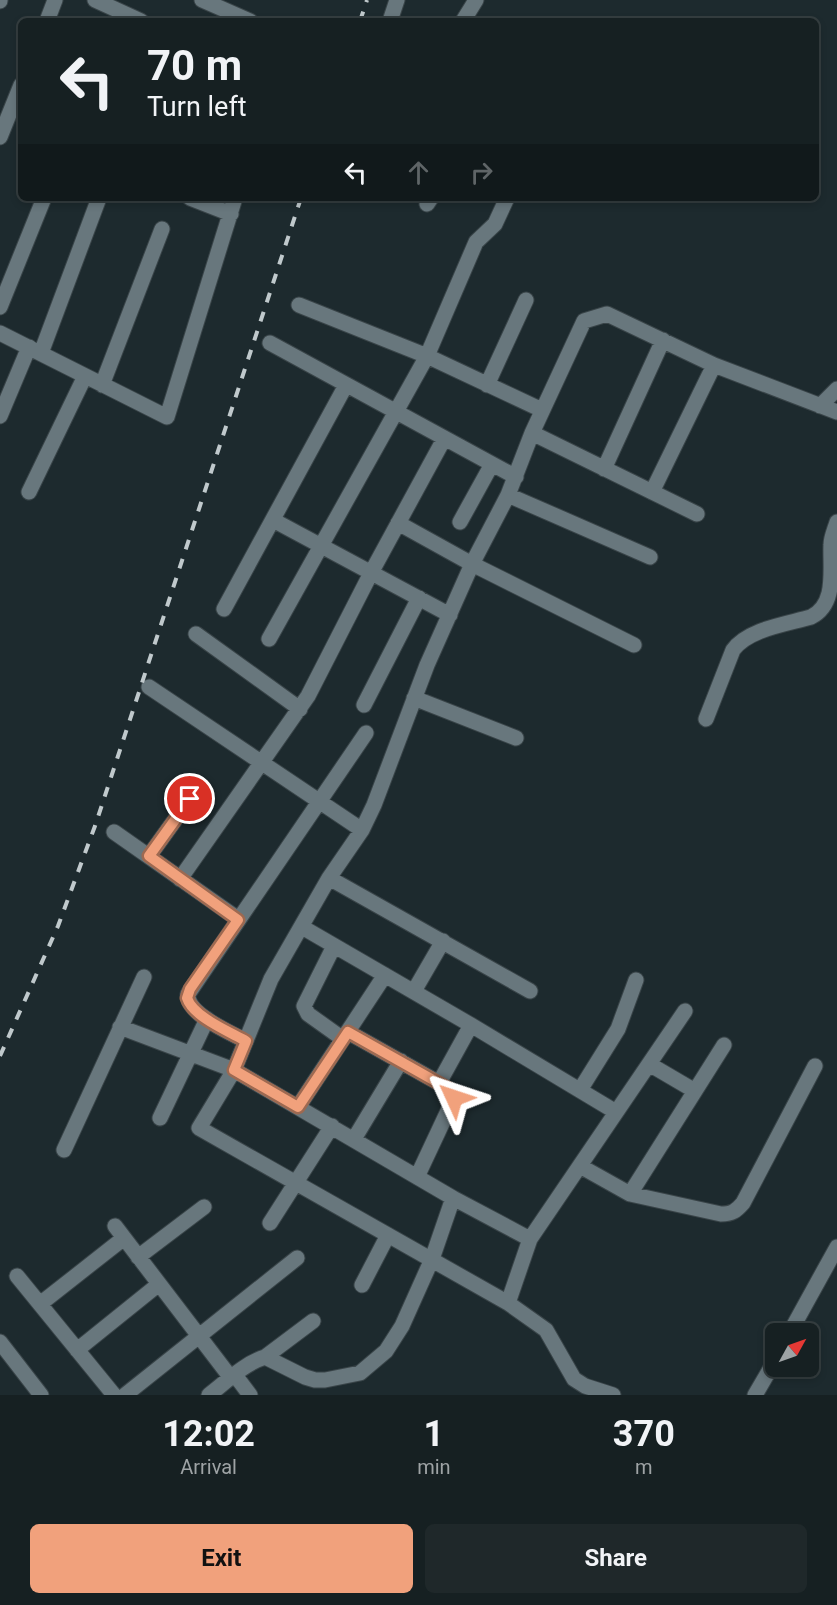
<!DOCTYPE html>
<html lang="en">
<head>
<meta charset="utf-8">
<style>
	:root { --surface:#162022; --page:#1f282a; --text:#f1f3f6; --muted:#9ea3a5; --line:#353e40; --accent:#f1a17c }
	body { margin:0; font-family:Roboto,sans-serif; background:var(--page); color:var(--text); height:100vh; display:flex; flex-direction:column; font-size:22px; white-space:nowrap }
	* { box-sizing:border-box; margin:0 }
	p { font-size:20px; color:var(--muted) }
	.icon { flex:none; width:33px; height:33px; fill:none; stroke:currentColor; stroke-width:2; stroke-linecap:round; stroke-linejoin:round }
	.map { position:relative; height:1395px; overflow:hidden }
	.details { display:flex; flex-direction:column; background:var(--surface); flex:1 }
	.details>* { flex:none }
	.banner { position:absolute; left:18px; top:18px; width:801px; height:183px; border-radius:9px; box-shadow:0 3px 9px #0003,0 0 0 2px var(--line); background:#162022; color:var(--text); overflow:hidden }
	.needle { width:39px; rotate:50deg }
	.fabs { position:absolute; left:765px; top:1323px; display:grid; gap:12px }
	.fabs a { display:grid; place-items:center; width:54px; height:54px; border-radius:9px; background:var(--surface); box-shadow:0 3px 9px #0003,0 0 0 2px var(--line); font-size:30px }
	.pin { position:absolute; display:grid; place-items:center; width:51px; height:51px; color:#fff; margin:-26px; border:3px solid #fff; border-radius:50%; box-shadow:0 2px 6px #0007 }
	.me { position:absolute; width:66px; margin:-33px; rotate:312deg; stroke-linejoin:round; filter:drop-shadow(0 0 4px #0008) }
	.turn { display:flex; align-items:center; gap:21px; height:126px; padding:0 30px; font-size:27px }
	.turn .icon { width:78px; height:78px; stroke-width:2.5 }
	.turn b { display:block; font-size:42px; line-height:51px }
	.lanes { display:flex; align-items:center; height:57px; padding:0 30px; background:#0003; justify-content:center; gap:30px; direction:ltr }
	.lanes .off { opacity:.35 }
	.eta { display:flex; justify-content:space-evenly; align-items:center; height:102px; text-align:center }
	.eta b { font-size:36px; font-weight:700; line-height:42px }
	.action { display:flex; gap:12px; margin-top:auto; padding:12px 30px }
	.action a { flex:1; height:69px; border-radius:9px; background:var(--accent); color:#111; font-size:24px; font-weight:700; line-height:69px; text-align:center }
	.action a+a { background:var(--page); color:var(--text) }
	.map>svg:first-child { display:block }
</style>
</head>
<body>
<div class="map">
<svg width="837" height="1395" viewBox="0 0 837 1395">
	<rect width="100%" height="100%" fill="#1d2a2e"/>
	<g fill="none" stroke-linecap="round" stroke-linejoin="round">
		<defs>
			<path id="minor" d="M95 0 141 21
				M202 0 250 21
				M0 1V0
				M47 21 55 0
				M390 21 397 0
				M463 21 476 0
				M0 137 21 85
				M190 198 231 214
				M507 198 495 224 476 242 427 356 542 410
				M427 204 431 198
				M0 307 44 198
				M0 333 167 417 235 198
				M270 343 516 477
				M41 353 99 198
				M102 385 162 229
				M487 385 526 300
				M820 406 837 389
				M0 416 29 347
				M532 433 697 514
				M604 469 663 340
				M29 492 85 376
				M652 492 714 365
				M508 495 650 557
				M273 520 450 615
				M460 522 492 464
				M398 523 472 564 634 645
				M224 609 346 385
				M196 634 300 709
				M269 639 427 356 299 305
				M149 687 362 830
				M414 698 516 738
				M364 705 419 598
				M706 719 733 650C748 629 787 624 811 617 837 604 830 570 831 545 831 537 835 529 837 522
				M114 832 238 919
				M149 856 190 799
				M329 878 530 991
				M180 879 308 696 371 573 444 439
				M302 927 471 1025 616 1112
				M334 946 304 1006 308 1014 343 1039
				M414 991 443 941
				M120 1027 234 1070 199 1128 508 1303 546 1330 574 1379 585 1386 613 1395
				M348 1032 439 1083 455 1094 454 1098 417 1177
				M246 1041C231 1033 186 1014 188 994L366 733
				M649 1064 695 1091
				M439 1083 471 1025
				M580 1090 618 1029 636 980
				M298 1107 385 975
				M160 1118 207 1019
				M354 1139 401 1061
				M64 1150 144 977
				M580 1166 630 1194 721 1214C732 1214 736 1211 743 1203L815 1066
				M630 1194 724 1045
				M453 1198 530 1239
				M270 1223 332 1126
				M115 1226 231 1378
				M138 1257 204 1207
				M17 1276 114 1395
				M362 1285 388 1235
				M508 1303 530 1239 685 1011
				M40 1304 124 1238
				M789 1334 837 1247
				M0 1342 41 1395
				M77 1350 159 1284
				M265 1357 313 1321
				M235 1375 250 1395
				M125 1395 297 1258
				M209 1395C226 1382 245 1363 265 1357L305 1377 315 1380H325L360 1373 386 1351 402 1326 432 1259 453 1198 234 1070 271 979 329 878 362 830 374 805 427 665 472 564 508 495 532 433 584 321 607 314 714 365 837 412
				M755 1395 776 1359"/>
		</defs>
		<use href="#minor" stroke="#394448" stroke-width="17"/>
		<use href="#minor" stroke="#68777d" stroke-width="15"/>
		<path stroke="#c0c9cc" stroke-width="4" stroke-dasharray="10 10" stroke-linecap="butt" d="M360 21 367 0
			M0 1056 58 926 95 826 301 198"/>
	</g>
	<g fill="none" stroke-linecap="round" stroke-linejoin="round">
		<defs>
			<path id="route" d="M190 799 149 856 238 920 190 989 187 998C193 1017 230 1032 246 1041L234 1070 298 1107 348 1032 451 1090 455 1094 454 1098"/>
		</defs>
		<use href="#route" stroke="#9d6951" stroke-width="15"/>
		<use href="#route" stroke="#f1a17c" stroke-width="10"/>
	</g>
</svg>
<div class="fabs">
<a><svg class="needle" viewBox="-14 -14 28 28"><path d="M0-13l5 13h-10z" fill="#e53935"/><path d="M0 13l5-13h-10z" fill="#9ea3a5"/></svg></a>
</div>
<div class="pin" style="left:190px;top:799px;background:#d93025"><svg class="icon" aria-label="arrive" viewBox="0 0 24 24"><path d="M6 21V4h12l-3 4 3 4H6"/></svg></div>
<svg class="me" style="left:454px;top:1098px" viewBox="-20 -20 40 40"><path d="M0-17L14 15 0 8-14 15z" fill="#f1a17c" stroke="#fff" stroke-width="4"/></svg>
<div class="banner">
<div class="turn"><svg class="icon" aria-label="left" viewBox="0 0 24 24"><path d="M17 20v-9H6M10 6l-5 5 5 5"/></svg><div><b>70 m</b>Turn left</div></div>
<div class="lanes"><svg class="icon" aria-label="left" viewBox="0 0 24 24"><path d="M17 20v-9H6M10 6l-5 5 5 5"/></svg><svg class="icon off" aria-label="ahead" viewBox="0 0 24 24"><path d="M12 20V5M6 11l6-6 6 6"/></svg><svg class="icon off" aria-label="right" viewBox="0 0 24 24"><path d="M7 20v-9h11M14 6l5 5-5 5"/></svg></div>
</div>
</div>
<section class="details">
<div class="eta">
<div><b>12:02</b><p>Arrival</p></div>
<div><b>1</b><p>min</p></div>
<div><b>370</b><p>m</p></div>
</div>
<div class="action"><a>Exit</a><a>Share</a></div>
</section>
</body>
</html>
